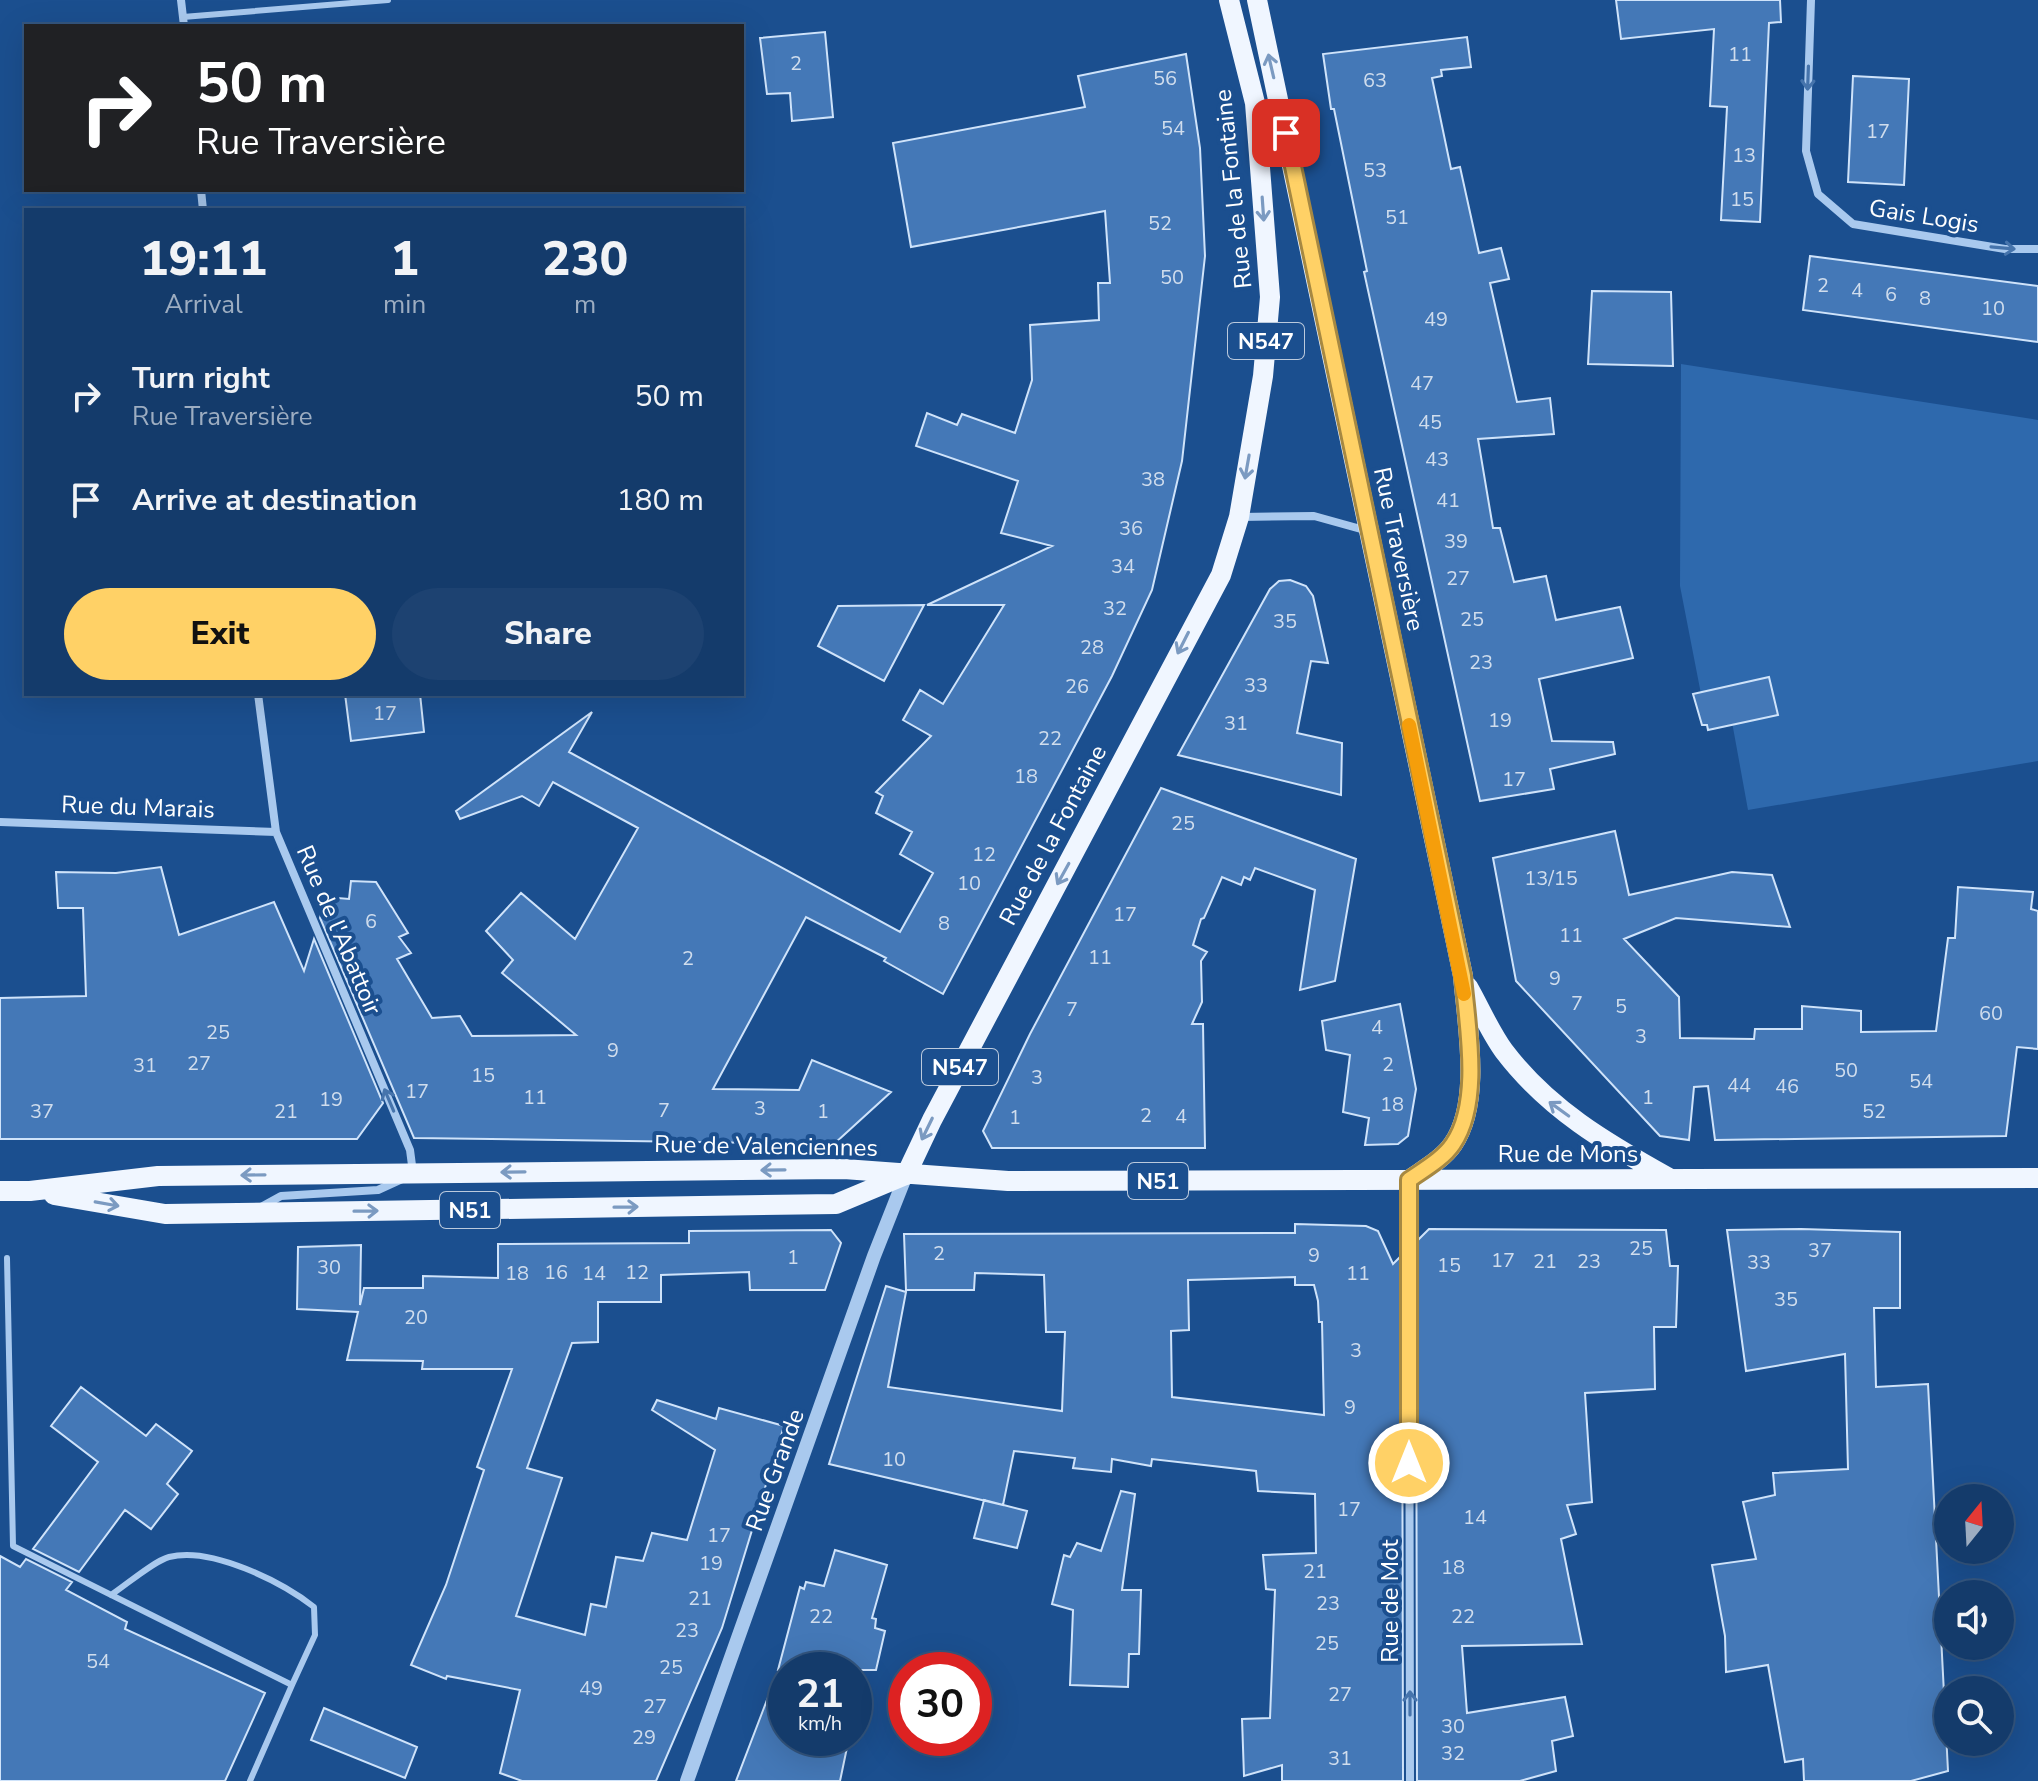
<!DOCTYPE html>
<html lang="en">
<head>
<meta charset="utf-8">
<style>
	:root { --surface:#143b6b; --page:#1d4271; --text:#f1f3f6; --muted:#9dadc1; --line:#33557e; --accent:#ffd166 }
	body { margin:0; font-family:"Nunito Sans",sans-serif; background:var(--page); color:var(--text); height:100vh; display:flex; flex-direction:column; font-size:30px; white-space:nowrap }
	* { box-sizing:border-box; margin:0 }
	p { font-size:26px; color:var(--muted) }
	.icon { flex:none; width:44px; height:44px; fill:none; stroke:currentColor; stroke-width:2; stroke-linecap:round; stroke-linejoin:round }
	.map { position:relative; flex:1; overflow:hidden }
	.drawer { position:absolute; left:24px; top:208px; width:720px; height:488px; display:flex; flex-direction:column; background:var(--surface); border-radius:0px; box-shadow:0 8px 32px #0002,0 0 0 2px var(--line) }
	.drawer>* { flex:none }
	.guide { position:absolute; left:24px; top:24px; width:720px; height:168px; border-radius:0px; box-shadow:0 8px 32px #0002,0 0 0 2px var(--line); background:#202124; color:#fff; overflow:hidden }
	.needle { width:52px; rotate:18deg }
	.buttons { position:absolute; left:1934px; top:1484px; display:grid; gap:16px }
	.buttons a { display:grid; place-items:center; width:80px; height:80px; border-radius:50%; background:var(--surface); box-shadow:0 8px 32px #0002,0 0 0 2px var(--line); font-size:40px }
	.speed { position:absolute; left:768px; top:1652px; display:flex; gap:16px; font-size:40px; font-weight:700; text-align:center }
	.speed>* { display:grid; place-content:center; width:104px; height:104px; border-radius:50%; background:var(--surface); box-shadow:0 8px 32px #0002,0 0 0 2px var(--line); line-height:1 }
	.speed small { font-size:20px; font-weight:400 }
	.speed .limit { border:12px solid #d22; background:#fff; color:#111 }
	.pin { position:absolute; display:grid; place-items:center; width:68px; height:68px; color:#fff; margin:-34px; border-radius:16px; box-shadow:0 4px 12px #0006 }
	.me { position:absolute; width:88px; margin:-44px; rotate:0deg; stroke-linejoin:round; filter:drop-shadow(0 0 6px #0008) }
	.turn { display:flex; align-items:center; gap:28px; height:168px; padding:0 40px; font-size:36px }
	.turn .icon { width:104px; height:104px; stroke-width:2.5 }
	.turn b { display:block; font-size:56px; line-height:68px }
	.eta { display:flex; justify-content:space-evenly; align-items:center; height:136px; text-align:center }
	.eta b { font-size:48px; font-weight:800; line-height:56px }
	.primary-button { display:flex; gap:16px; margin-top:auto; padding:16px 40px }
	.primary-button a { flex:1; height:92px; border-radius:48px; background:var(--accent); color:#111; font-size:32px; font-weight:800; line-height:92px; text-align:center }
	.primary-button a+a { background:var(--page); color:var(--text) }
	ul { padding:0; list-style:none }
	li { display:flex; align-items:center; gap:24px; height:104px; padding:0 40px }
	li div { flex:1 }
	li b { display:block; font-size:30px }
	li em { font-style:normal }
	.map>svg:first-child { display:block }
</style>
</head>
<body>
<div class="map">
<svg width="2038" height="1781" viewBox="0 0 2038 1781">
	<rect width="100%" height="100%" fill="#1b4f8f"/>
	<path fill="#2e69ad" d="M1681 364 2038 420V761L1748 810 1726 689 1701 694 1680 586Z"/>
	<path fill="#4478b7" stroke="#cfe3fa" stroke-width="2" fill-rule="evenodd" d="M1616 0H1780L1781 22 1769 23 1760 222 1721 220 1727 107 1710 106 1714 29 1621 39Z
		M825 32 833 117 792 121 790 93 767 94 760 38Z
		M1467 37 1471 67 1441 70 1442 76 1432 78 1451 169 1460 167 1479 253 1501 248 1509 279 1490 283 1517 402 1550 398 1554 434 1478 439 1493 528H1500L1514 582 1546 576 1556 620 1620 607 1633 658 1539 679 1552 741 1613 742 1615 754 1550 769 1554 789 1480 801 1364 272 1367 271 1334 109H1331L1323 54Z
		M1186 54 1200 148 1205 256 1182 461 1152 590 1112 676 943 994 884 961 886 958 806 917 713 1089 799 1090 812 1060 891 1092 834 1144 414 1138 320 918 326 897 349 899 351 881 376 882 408 933 399 937 411 953 397 959 432 1018 460 1016 472 1036 576 1035 502 973 513 960 486 931 521 893 575 939 638 828 553 782 539 806 522 796 460 819 456 811 592 712 569 752 900 932 933 873 900 854 912 832 876 813 883 796 876 792 931 736 903 720 920 690 943 704 1004 605H927L1052 546 1001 533 1018 481 916 446 927 413 957 425 962 414 1015 433 1032 380 1030 325 1099 320 1098 283H1110L1105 211 911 247 893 143 1085 107 1078 76Z
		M1853 76 1909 79 1904 185 1848 182Z
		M1810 256 2038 286V342L1803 310Z
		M1592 291 1671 292 1673 366 1588 364Z
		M1290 580 1306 586 1313 596 1328 663 1311 661 1297 733 1342 743 1341 795 1178 755 1270 589 1279 581Z
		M924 605 884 681 818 646 838 606Z
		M1769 677 1778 715 1708 730 1707 725H1702L1693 694Z
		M345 694H420L424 732 351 741Z
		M1161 788 1356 859 1335 981 1300 990 1315 890 1255 868 1250 880 1244 877 1241 885 1222 877 1204 918 1201 919 1193 945 1207 952 1201 961 1202 1002 1192 1024H1203L1205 1148H992L983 1131 1030 1034Z
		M1615 831 1629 895 1732 872 1772 875 1790 927 1676 918 1624 939 1679 997 1680 1038 1754 1039 1755 1029H1802V1006L1861 1011V1032L1936 1031 1948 938H1955L1958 887 2033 892 2031 909 2038 911V1049L2017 1047 2006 1136 1715 1140 1708 1086 1694 1087 1689 1140 1660 1136 1516 981 1493 858Z
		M161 867 179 935 274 902 304 971 314 939 383 1103 357 1139H0V998L86 996 83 908H58L56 872 116 873Z
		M1400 1004 1416 1089 1408 1136 1398 1144 1365 1145 1369 1118 1343 1112 1350 1055 1326 1050 1322 1021Z
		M1295 1224 1366 1226 1378 1231 1393 1264 1402 1255 1403 1781H1282V1765L1244 1776 1242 1719 1270 1718 1275 1590 1266 1589 1263 1555 1316 1553 1315 1494 1258 1491 1256 1471 1152 1459 1151 1466 1112 1459 1111 1472 1073 1468 1075 1458 1014 1451 1003 1505 829 1464 886 1286 906 1292 888 1387 1062 1411 1065 1332H1046L1044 1275 975 1273 974 1290H906L904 1234 1295 1233ZM1295 1277V1285H1314L1318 1301 1319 1322H1322L1324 1415 1172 1397 1171 1331 1189 1330 1188 1280Z
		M1429 1229 1666 1230 1670 1266H1678L1676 1327H1654L1655 1389 1585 1393 1592 1502 1567 1505 1576 1534 1561 1539 1582 1644 1462 1646 1467 1713 1565 1697 1573 1736 1552 1741 1556 1771 1520 1781H1417L1416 1242Z
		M1801 1229 1900 1232V1308H1874L1876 1387 1928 1384 1948 1771 1911 1781H1804L1803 1759 1785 1762 1768 1665 1726 1672 1725 1636 1712 1565 1756 1559 1743 1502 1775 1495 1773 1473 1848 1469 1845 1354 1746 1371 1727 1230Z
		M831 1230 841 1243 825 1290H750L749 1272 661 1275V1302H598V1342L572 1343 527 1468 562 1478 516 1616 585 1635 591 1604 606 1607 616 1557 643 1561 652 1533 687 1540 715 1450 652 1410 657 1400 716 1419 719 1408 784 1426 722 1628 656 1781H522L500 1773 520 1690 447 1676 446 1679 411 1665 446 1585 484 1470 477 1467 512 1369H422L423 1361 347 1360 358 1312 297 1309 298 1247 361 1245 360 1305 364 1288H423V1276L498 1278V1244L689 1243V1231Z
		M81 1387 146 1436 156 1424 192 1451 167 1484 178 1494 151 1529 125 1510 79 1572 33 1549 98 1462 51 1426Z
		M1121 1491 1135 1494 1122 1590H1141L1139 1654H1129L1128 1687 1070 1685 1073 1610 1052 1604 1064 1555 1070 1557 1077 1543 1101 1551Z
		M984 1500 1027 1511 1017 1548 974 1538Z
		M835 1550 887 1565 872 1618 876 1619 875 1628 885 1631 876 1670H778L800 1587 804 1589 806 1582 824 1586Z
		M0 1556 20 1567 26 1559 72 1582 66 1590 127 1622 125 1629 265 1693 225 1781H0Z
		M770 1692 786 1726V1738H849L840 1781H736Z
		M324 1708 417 1747 405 1778 311 1740Z"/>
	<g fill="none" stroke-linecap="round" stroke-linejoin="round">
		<path stroke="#a9c9ee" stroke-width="6" d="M183 17 388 0
			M7 1258 13 1546 292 1685 250 1781
			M111 1595C126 1585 154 1561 169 1557 211 1546 282 1582 314 1607L315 1635 292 1685"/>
		<path stroke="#a9c9ee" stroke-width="8" d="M181 0 184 26
			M1811 0 1806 151 1818 194 1853 224 2005 249H2038
			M201 190 203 210
			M1240 517 1314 516 1368 531
			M258 694 276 832 410 1150 413 1173
			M0 822 276 832
			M1409 1182 1410 1781
			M261 1207 281 1196 378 1190 402 1179"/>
		<path stroke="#a9c9ee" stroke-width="14" d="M687 1781 874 1256 906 1175"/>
		<path stroke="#f0f6ff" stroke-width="20" d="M1257 0 1463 976C1467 1024 1482 1102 1453 1144 1443 1159 1423 1170 1409 1180
			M1468 987C1480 1008 1490 1032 1504 1051 1548 1109 1606 1143 1669 1178
			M906 1175 932 1120 1221 575 1239 517 1263 376 1270 297 1255 103 1229 0
			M0 1191H30L158 1176 844 1169 1008 1181 2038 1178
			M54 1195 165 1214 836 1204 903 1176"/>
	</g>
	<defs><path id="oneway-shaft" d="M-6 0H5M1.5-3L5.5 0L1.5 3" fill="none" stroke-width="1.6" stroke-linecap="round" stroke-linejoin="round" transform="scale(2)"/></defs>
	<g stroke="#7b9ac1">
		<use href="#oneway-shaft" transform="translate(1271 66) rotate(-103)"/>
		<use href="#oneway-shaft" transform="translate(1263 209) rotate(86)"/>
		<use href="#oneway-shaft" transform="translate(1247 467) rotate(100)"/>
		<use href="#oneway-shaft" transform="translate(1183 643) rotate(117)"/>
		<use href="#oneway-shaft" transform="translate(1063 874) rotate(119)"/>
		<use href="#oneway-shaft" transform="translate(1559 1109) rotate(-144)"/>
		<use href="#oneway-shaft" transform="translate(927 1129) rotate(116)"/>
		<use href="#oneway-shaft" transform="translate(773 1170) rotate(179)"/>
		<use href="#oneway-shaft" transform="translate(513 1172) rotate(179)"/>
		<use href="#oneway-shaft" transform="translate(253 1175) rotate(179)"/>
		<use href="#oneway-shaft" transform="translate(107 1204) rotate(10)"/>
		<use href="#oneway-shaft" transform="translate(626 1207) rotate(-1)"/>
		<use href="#oneway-shaft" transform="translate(366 1211) rotate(-1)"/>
	</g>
	<g stroke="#4674ac">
		<use href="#oneway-shaft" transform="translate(1808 78) rotate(92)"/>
		<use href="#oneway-shaft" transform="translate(2003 248) rotate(5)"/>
		<use href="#oneway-shaft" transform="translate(389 1100) rotate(-113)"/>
		<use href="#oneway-shaft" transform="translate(1410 1703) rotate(-90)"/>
	</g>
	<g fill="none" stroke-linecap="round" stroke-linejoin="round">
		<defs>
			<path id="route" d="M1286 133 1463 976C1467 1024 1482 1102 1453 1144 1443 1159 1423 1170 1409 1180V1463"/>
		</defs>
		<use href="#route" stroke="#a68842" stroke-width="20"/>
		<use href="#route" stroke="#ffd166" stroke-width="14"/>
		<path stroke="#f59e0b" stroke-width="14" d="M1409 725 1464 994"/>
	</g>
	<g text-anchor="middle" stroke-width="8" stroke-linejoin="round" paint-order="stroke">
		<g font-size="20" fill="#d0dded">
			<text x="1740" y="61">11</text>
			<text x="796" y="70">2</text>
			<text x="1165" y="85">56</text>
			<text x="1375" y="87">63</text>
			<text x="1173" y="135">54</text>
			<text x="1878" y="138">17</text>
			<text x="1744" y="162">13</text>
			<text x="1375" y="177">53</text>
			<text x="1742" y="206">15</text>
			<text x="1397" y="224">51</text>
			<text x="1160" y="230">52</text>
			<text x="1172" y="284">50</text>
			<text x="1823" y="292">2</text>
			<text x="1857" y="297">4</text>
			<text x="1891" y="301">6</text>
			<text x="1925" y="305">8</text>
			<text x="1993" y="315">10</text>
			<text x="1436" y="326">49</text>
			<text x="1422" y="390">47</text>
			<text x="1430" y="429">45</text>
			<text x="1437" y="466">43</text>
			<text x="1153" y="486">38</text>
			<text x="1448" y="507">41</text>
			<text x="1131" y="535">36</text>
			<text x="1456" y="548">39</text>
			<text x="1123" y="573">34</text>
			<text x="1458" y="585">27</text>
			<text x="1115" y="615">32</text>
			<text x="1472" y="626">25</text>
			<text x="1285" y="628">35</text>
			<text x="1092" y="654">28</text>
			<text x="1481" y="669">23</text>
			<text x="1256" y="692">33</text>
			<text x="1077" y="693">26</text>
			<text x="385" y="720">17</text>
			<text x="1500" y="727">19</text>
			<text x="1236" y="730">31</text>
			<text x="1050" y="745">22</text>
			<text x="1026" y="783">18</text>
			<text x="1514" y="786">17</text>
			<text x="1183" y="830">25</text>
			<text x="984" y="861">12</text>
			<text x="1551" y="885">13/15</text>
			<text x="969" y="890">10</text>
			<text x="1125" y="921">17</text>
			<text x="371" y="928">6</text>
			<text x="944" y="930">8</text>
			<text x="1571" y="942">11</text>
			<text x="1100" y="964">11</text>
			<text x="688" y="965">2</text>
			<text x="1555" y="985">9</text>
			<text x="1577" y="1010">7</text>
			<text x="1621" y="1013">5</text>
			<text x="1072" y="1016">7</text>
			<text x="1991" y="1020">60</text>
			<text x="1377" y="1034">4</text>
			<text x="218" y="1039">25</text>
			<text x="1641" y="1043">3</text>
			<text x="613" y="1057">9</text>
			<text x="199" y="1070">27</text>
			<text x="1388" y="1071">2</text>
			<text x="145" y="1072">31</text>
			<text x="1846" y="1077">50</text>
			<text x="483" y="1082">15</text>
			<text x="1037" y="1084">3</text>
			<text x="1921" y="1088">54</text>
			<text x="1739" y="1092">44</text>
			<text x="1787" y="1093">46</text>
			<text x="417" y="1098">17</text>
			<text x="535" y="1104">11</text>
			<text x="1648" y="1104">1</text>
			<text x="331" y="1106">19</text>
			<text x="1392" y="1111">18</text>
			<text x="760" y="1115">3</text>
			<text x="664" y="1117">7</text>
			<text x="42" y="1118">37</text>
			<text x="286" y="1118">21</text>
			<text x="823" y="1118">1</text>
			<text x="1874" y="1118">52</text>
			<text x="1146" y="1122">2</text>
			<text x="1181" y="1123">4</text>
			<text x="1015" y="1124">1</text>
			<text x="1641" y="1255">25</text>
			<text x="1820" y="1257">37</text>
			<text x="939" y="1260">2</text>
			<text x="1314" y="1262">9</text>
			<text x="793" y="1264">1</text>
			<text x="1503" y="1267">17</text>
			<text x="1545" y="1268">21</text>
			<text x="1589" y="1268">23</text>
			<text x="1759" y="1269">33</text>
			<text x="1449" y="1272">15</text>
			<text x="329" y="1274">30</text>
			<text x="556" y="1279">16</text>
			<text x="637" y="1279">12</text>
			<text x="517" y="1280">18</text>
			<text x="594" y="1280">14</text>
			<text x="1358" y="1280">11</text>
			<text x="1786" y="1306">35</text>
			<text x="416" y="1324">20</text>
			<text x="1356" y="1357">3</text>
			<text x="1350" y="1414">9</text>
			<text x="894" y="1466">10</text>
			<text x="1349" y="1516">17</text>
			<text x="1475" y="1524">14</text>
			<text x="719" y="1542">17</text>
			<text x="711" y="1570">19</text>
			<text x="1453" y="1574">18</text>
			<text x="1315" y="1578">21</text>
			<text x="700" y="1605">21</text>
			<text x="1328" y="1610">23</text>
			<text x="821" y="1623">22</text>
			<text x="1463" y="1623">22</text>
			<text x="687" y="1637">23</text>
			<text x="1327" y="1650">25</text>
			<text x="98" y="1668">54</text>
			<text x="671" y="1674">25</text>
			<text x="591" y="1695">49</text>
			<text x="1340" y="1701">27</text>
			<text x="655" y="1713">27</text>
			<text x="1453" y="1733">30</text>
			<text x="644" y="1744">29</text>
			<text x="1453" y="1760">32</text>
			<text x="1340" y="1765">31</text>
		</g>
		<g fill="#1b4f8f" stroke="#bbcadd" stroke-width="2">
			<rect x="1228" y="323" width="76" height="36" rx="6"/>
			<rect x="922" y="1049" width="76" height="36" rx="6"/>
			<rect x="1128" y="1163" width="60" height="36" rx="6"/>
			<rect x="440" y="1192" width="60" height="36" rx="6"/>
		</g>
		<g font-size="22" font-weight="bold" fill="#fff">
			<text x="1266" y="349">N547</text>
			<text x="960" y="1075">N547</text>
			<text x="1158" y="1189">N51</text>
			<text x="470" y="1218">N51</text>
		</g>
		<g font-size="24" fill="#fff" stroke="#1b4f8f">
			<text transform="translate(1233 189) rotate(-96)" y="8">Rue de la Fontaine</text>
			<text transform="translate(1924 216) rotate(9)" y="8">Gais Logis</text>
			<text transform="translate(1399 549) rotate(78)" y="8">Rue Traversière</text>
			<text transform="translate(138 807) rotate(2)" y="8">Rue du Marais</text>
			<text transform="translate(1053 835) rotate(-62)" y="8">Rue de la Fontaine</text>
			<text transform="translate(339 930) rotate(67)" y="8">Rue de l'Abattoir</text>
			<text transform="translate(766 1146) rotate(1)" y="8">Rue de Valenciennes</text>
			<text x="1568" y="1162">Rue de Mons</text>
			<text transform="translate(775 1470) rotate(-70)" y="8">Rue Grande</text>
			<text transform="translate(1390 1601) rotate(-90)" y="8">Rue de Mot</text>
		</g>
	</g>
</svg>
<div class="buttons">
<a><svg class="needle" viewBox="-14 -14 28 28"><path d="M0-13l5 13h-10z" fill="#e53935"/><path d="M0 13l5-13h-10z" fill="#9dadc1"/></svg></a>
<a><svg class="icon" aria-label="sound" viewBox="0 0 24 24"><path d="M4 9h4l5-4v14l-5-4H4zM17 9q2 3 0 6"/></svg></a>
<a><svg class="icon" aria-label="search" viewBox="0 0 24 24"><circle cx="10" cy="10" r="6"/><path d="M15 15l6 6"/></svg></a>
</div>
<div class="speed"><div>21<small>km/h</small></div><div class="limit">30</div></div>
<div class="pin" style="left:1286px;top:133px;background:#d93025"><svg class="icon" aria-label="arrive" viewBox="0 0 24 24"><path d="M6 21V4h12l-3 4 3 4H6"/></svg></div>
<svg class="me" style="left:1409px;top:1463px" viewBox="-20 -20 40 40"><circle r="17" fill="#ffd166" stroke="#fff" stroke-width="3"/><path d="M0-11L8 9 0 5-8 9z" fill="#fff"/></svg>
<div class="guide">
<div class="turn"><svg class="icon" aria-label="right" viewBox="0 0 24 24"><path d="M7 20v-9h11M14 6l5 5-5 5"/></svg><div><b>50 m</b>Rue Traversière</div></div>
</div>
<section class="drawer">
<div class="eta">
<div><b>19:11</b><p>Arrival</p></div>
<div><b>1</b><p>min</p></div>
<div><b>230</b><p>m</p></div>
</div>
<ul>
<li><svg class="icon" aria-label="right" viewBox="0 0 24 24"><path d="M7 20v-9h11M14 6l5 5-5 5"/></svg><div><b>Turn right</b><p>Rue Traversière</p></div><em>50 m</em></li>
<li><svg class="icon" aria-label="arrive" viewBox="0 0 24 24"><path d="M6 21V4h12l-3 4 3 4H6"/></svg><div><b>Arrive at destination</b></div><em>180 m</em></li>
</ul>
<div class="primary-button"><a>Exit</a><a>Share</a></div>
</section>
</div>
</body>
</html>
